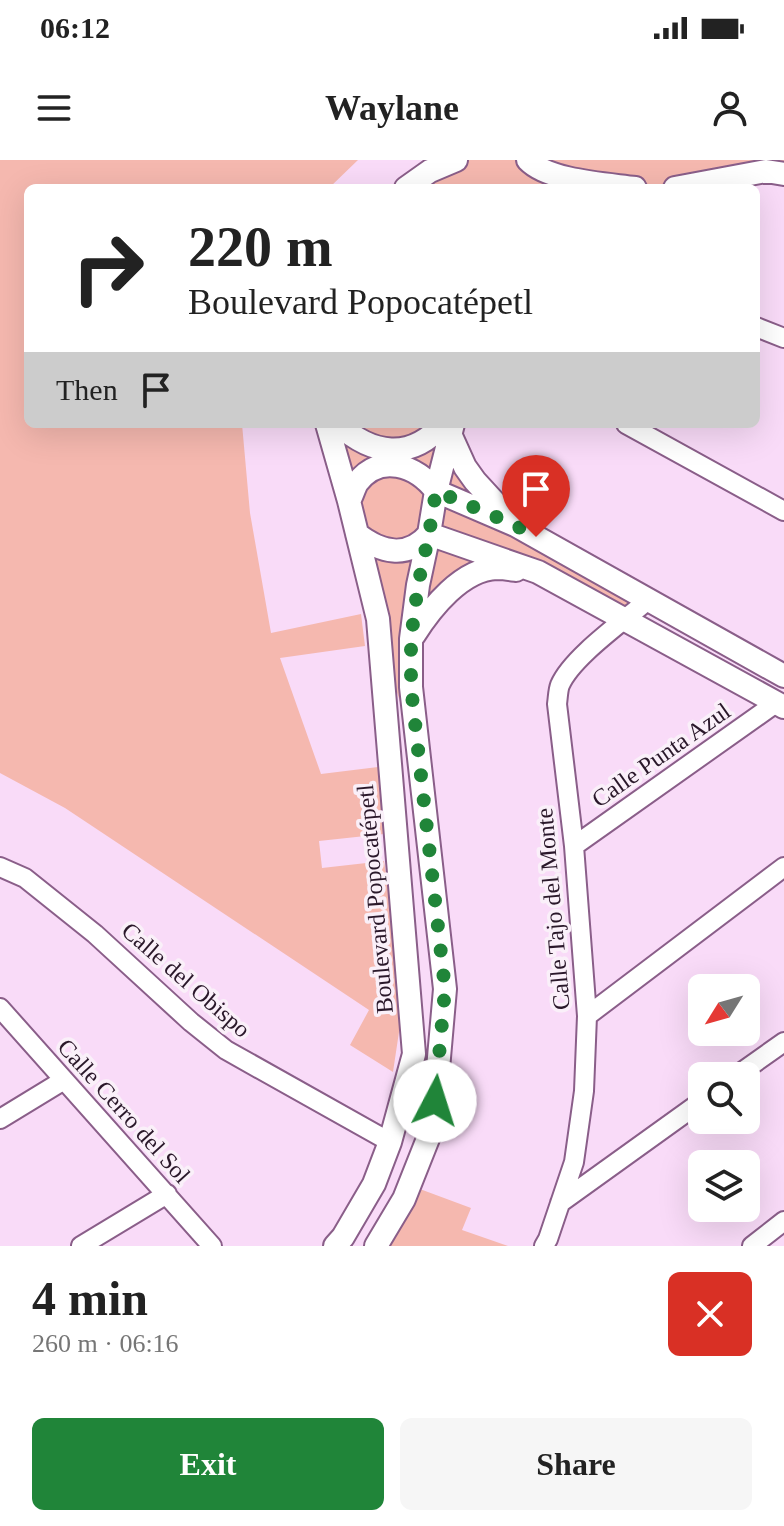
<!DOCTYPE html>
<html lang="en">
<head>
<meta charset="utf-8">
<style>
	:root { --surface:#fff; --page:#f6f6f6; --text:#222; --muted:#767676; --accent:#208539 }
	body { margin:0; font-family:Georgia,serif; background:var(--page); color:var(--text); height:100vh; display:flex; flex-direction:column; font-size:30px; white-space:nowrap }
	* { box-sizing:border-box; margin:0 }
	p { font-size:26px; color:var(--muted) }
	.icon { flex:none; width:44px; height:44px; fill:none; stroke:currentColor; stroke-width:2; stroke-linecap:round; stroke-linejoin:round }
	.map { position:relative; height:1086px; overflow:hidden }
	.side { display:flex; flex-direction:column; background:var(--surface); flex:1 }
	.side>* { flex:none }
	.banner { position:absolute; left:24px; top:24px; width:736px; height:244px; border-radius:12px; box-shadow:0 8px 32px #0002; background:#fff; color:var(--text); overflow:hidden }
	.needle { width:52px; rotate:233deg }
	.buttons { position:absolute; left:688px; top:814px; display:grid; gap:16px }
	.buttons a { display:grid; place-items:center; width:72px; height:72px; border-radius:12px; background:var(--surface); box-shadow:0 8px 32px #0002; font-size:40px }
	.pin { position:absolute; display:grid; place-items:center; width:68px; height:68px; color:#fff; margin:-82px -34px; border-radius:50% 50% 50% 0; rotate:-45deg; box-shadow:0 0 8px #0007 }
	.pin .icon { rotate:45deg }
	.me { position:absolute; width:88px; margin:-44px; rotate:5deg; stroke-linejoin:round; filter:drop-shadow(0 0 6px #0008) }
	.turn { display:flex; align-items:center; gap:28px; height:168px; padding:0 32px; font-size:36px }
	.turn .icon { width:104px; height:104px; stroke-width:2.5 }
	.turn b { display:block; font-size:56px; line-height:68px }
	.then { display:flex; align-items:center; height:76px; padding:0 32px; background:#0003; gap:16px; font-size:30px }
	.round { display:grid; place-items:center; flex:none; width:84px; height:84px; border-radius:12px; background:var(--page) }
	.headline { display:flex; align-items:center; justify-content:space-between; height:136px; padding:0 32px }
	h1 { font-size:48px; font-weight:700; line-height:60px }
	.action { display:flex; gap:16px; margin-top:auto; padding:16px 32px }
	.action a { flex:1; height:92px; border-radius:12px; background:var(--accent); color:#fff; font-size:32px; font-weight:700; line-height:92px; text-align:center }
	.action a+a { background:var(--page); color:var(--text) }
	.status { display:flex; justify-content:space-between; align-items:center; height:56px; padding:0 40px; background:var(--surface); direction:ltr }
	.status svg { height:22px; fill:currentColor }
	header { display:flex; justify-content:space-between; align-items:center; height:104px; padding:0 32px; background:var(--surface); font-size:36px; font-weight:700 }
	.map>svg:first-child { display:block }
</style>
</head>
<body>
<div class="status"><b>06:12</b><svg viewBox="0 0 49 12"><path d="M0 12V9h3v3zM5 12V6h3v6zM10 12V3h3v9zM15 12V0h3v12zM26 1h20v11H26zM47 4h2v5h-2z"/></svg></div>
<header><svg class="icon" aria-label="menu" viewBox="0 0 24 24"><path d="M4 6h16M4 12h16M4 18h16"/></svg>Waylane<svg class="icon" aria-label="person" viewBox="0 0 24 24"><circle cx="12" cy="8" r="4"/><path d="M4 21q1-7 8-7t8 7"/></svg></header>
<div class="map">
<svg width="784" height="1086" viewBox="0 0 784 1086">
	<rect width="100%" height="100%" fill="#f9dbf8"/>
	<path fill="#f5b8af" d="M0 0H358L329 28H28V264H242L250 353 271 473 361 454 365 486 280 498 321 614 378 607 384 674 319 681 322 708 384 701 405 832 393 912 350 885 369 850 65 648 0 613Z
		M460 0H784V14L675 28H409Z
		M328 264H452L483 334 644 441 621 455 538 409 494 407 410 479 401 545 381 482Z
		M401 1022 471 1048 462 1070 508 1086H363L382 1064Z"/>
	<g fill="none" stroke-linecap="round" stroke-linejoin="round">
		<defs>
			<path id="minor" d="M756 167 784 178
				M626 264 784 351
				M574 686 776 543
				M0 707 25 718 95 774 191 862 226 890 390 982
				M0 848 212 1086
				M587 856 784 707
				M736 916 784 882
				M0 959 64 920
				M560 1043 702 941
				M81 1086 167 1034
				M544 1086 548 1079 574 1002 584 931 587 856 574 686 557 544C558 537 558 530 560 525 572 497 624 461 648 440
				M752 1086 784 1061"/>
			<path id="tertiary" d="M528 0C548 21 606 24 635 28
				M406 28 430 11 456 0
				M675 28 766 11 784 14
				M327 264 349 341 378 459 414 894 390 982 374 1024 343 1077 335 1086
				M338 264C372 295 411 301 443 264
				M451 276 465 307 475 321 509 358
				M349 341C352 336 354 328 357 323 380 292 417 306 436 331L515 365 784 516
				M357 374C380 392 407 400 429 374L538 412 784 547
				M414 475C431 448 462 409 497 408 503 408 510 409 516 410
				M376 1086 404 1039 433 966 445 829 411 527V479L418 425 429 374 436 331 453 264"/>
		</defs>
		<use href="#minor" stroke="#8a5e89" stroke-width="22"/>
		<use href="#tertiary" stroke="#8a5e89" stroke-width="26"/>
		<use href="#minor" stroke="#fff" stroke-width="18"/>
		<use href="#tertiary" stroke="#fff" stroke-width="22"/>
	</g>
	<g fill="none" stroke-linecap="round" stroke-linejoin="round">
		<path stroke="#208539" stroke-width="14" stroke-dasharray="0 25.2" d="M435 941 445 829 411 527V479L418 425 429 374 436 331 515 365 536 377"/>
	</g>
	<g text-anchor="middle" stroke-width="7" stroke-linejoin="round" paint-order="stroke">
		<g font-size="24" fill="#2a182a" stroke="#faf0f9">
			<text transform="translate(661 595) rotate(-35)" y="8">Calle Punta Azul</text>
			<text transform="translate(375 739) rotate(-95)" y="8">Boulevard Popocatépetl</text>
			<text transform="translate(553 749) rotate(-95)" y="8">Calle Tajo del Monte</text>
			<text transform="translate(186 820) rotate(41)" y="8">Calle del Obispo</text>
			<text transform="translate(124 951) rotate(48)" y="8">Calle Cerro del Sol</text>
		</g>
	</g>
</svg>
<div class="buttons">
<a><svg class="needle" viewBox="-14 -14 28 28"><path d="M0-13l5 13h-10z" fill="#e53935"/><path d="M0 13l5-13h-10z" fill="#767676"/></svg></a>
<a><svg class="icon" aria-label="search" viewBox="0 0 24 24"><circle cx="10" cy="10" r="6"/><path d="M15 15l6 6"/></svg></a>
<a><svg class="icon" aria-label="layers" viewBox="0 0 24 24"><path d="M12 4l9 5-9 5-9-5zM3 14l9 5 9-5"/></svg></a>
</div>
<div class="pin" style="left:536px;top:377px;background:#d93025"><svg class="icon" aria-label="arrive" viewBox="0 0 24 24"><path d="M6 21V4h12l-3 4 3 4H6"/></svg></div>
<svg class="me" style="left:435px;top:941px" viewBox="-20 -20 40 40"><circle r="19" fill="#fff"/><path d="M0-13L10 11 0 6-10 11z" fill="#208539"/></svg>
<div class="banner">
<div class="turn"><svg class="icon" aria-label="right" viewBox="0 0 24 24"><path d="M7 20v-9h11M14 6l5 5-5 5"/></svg><div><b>220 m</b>Boulevard Popocatépetl</div></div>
<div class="then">Then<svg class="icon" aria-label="arrive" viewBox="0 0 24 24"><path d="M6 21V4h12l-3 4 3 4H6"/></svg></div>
</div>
</div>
<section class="side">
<div class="headline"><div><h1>4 min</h1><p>260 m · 06:16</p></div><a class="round" style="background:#d93025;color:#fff"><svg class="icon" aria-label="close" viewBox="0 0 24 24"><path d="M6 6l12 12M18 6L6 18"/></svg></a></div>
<div class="action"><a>Exit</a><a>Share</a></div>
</section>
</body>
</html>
